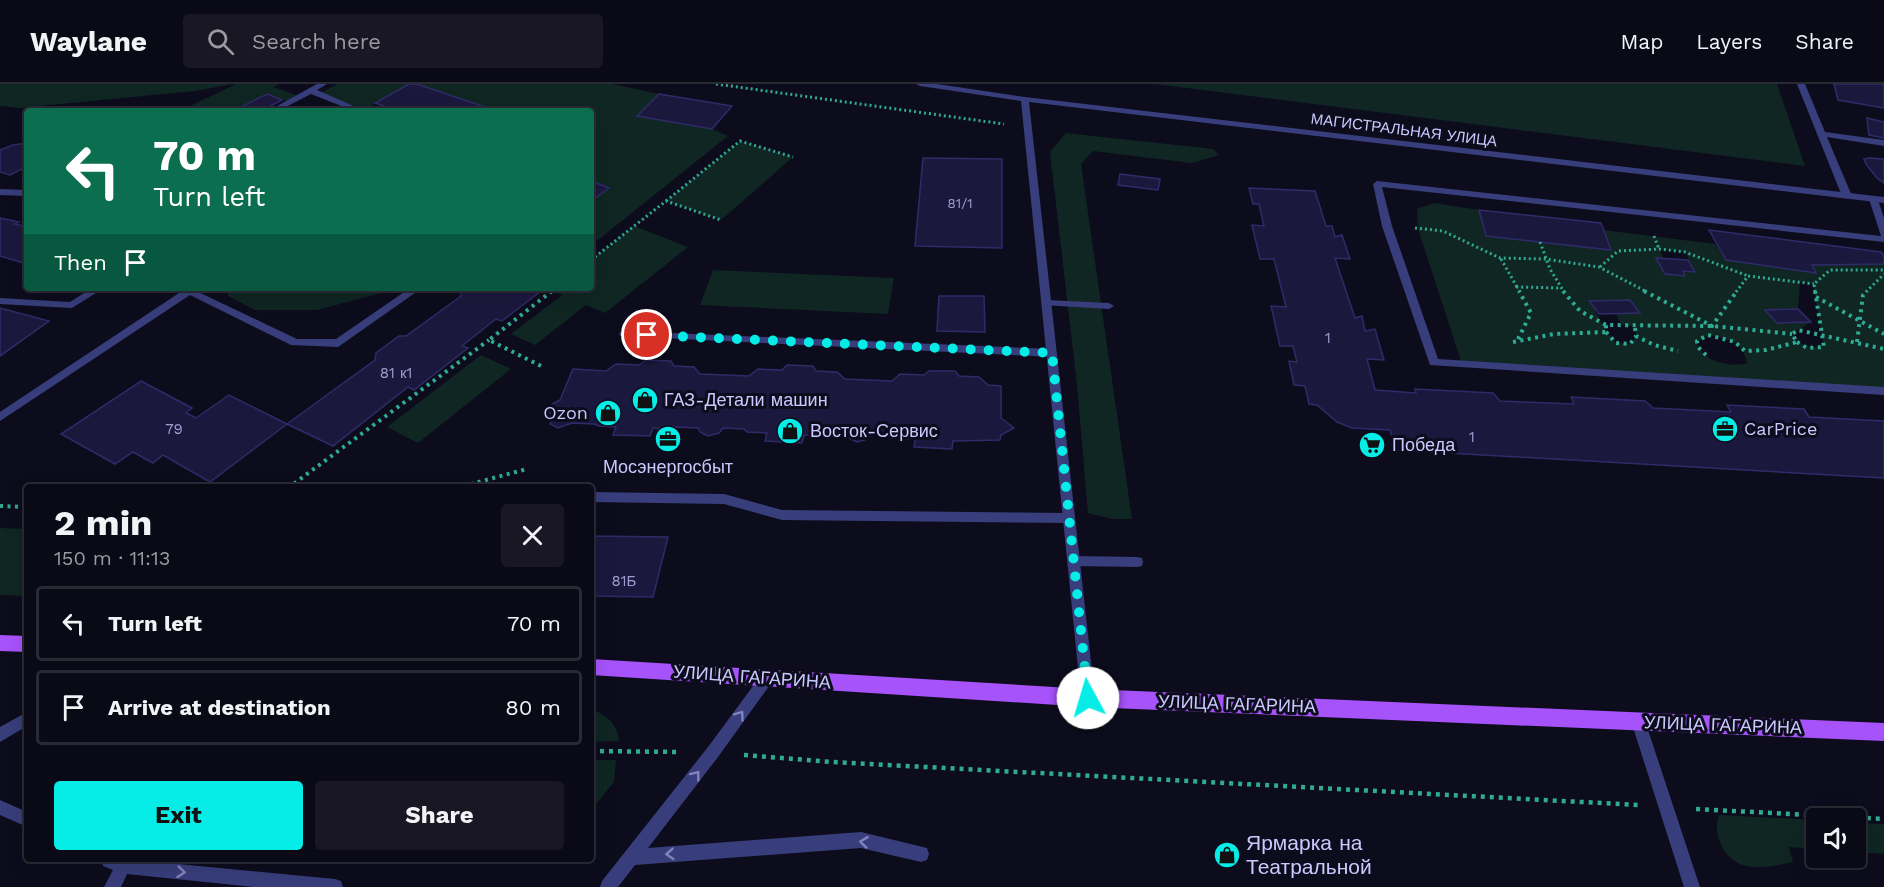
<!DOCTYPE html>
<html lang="en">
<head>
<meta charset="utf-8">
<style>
	:root { --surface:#0a0916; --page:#181723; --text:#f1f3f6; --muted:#999aa1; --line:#2a2a35; --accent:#06ede7 }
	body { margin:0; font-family:"Work Sans",sans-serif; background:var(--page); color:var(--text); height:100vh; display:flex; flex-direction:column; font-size:22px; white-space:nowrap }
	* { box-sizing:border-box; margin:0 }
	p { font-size:20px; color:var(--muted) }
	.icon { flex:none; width:33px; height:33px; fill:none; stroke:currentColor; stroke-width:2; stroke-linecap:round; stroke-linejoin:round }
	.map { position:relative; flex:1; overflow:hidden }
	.drawer { position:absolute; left:24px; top:400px; width:570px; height:378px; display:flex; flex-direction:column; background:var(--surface); border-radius:6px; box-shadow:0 6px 24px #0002,0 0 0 2px var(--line) }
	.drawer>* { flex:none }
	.guide { position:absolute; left:24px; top:24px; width:570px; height:183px; border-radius:6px; box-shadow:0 6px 24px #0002,0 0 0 2px var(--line); background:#0b6e4f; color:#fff; overflow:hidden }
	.tools { position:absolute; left:1806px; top:724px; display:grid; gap:12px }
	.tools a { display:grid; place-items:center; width:60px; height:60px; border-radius:6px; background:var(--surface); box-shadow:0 6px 24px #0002,0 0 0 2px var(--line); font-size:30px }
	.pin { position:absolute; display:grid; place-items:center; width:51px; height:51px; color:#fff; margin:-26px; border:3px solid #fff; border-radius:50%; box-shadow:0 2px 6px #0007 }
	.me { position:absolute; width:66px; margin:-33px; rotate:354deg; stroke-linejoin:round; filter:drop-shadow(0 0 4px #0008) }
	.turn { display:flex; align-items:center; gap:21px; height:126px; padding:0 30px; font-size:27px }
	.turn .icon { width:78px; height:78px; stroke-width:2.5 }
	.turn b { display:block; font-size:42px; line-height:51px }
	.then { display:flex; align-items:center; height:57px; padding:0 30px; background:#0003; gap:12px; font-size:22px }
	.round { display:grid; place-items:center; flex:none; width:63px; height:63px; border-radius:6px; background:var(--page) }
	.summary { display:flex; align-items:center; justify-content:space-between; height:102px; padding:0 30px }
	h1 { font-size:36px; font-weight:700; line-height:45px }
	.primary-button { display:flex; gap:12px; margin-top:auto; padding:12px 30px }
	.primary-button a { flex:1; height:69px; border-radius:6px; background:var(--accent); color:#111; font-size:24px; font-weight:700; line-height:69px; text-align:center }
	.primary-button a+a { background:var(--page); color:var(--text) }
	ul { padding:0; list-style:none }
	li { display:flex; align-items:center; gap:18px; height:75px; margin:0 12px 9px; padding:0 18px; border:3px solid var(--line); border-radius:6px }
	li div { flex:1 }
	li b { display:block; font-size:22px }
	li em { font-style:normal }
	header { display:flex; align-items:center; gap:36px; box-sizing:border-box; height:84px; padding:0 30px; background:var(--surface); border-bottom:2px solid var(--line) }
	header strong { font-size:28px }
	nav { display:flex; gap:33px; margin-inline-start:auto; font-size:21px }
	.search { width:420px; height:54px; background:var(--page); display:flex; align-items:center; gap:15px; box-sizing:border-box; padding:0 21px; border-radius:6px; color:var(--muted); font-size:22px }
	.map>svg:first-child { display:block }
</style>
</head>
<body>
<header>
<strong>Waylane</strong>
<div class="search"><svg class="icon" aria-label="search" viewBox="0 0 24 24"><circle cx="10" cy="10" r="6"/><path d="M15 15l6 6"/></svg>Search here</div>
<nav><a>Map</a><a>Layers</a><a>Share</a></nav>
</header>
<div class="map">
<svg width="1884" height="803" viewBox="0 0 1884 803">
	<rect width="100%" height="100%" fill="#0d0c1d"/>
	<path fill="#0f2623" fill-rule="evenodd" d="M0 0H233L195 7 19 24 0 22Z
		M236 0H279L273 3 299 12 288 18 267 10 233 27H160L172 22 182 26Z
		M337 0H409L362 27 319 10Z
		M417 0H612L659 10 638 32 712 45 728 52 598 156 591 153V117L608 104 591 97V27H497Z
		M1155 0H1777L1805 82Z
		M1066 49 1213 65 1219 71 1192 79 1093 67 1081 80 1132 435H1113L1088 429 1077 301 1050 68Z
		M740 57 793 73 721 136 666 117Z
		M1434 119 1479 126 1486 152 1610 165 1603 146 1715 160 1726 176 1815 189 1812 181 1884 180V307L1462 280 1418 145 1417 125ZM1660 165 1685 168 1695 188 1683 187 1684 192 1665 190 1657 174H1663ZM1800 198 1813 200 1824 263C1809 264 1801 263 1792 250L1811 238 1777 239 1766 226 1798 225ZM1630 216 1640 229 1616 230 1621 240 1635 243 1636 252 1630 260 1616 259C1606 248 1597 231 1590 217ZM1708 251C1727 254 1743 258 1747 279 1731 284 1700 277 1697 258Z
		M634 142 688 163 605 229 586 221 535 261 511 250 562 211 552 207 556 204H591V176Z
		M713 186 894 194 888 230 700 221Z
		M227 204H387L381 209 317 226H255L228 212Z
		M481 271 511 285 418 359 387 343Z
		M0 444 27 445V512L0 511Z
		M591 624C607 633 617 638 619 657L591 658Z
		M591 676H616L614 698 591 726Z
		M1719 731 1816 736V765L1789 763 1793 778C1765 784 1733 791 1720 758 1716 747 1716 742 1719 731Z
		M1856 739 1884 740V770L1856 768Z"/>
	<path fill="#1b183d" stroke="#2f2b69" stroke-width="1.5" d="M409 0H417L497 27H399L375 19Z
		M1834 0H1884V24L1838 16Z
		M267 10 282 16 261 27H233Z
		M659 10 732 22 712 45 637 32Z
		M1867 34 1884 38V54L1869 51Z
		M27 59V86L22 85 10 91 0 88V66L13 61Z
		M923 74 1002 75V164L915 162Z
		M1869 74 1884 75V99L1877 94 1866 80 1864 75Z
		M1120 90 1160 95 1158 106 1118 101Z
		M591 97 609 104 591 117Z
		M1249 104 1315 107 1326 142H1332L1335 153 1342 151 1350 175 1335 174 1355 234 1362 232 1365 247 1375 245 1384 276 1367 275 1375 306 1416 309 1415 305 1493 309 1500 317 1574 320 1571 313 1645 317 1653 324 1731 328 1727 321 1804 325 1809 333 1884 337V394L1396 366 1390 346 1352 344 1337 338 1317 321 1309 320 1305 302 1294 301 1289 277 1297 278 1293 262H1280L1271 222 1286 223 1274 175H1260L1252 141 1264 142 1259 120H1253Z
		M1479 126 1601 139 1611 166 1486 152Z
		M0 134 19 138 15 140 27 143V180L0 172Z
		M1709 146 1881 168 1884 172V180L1812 181 1816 189 1726 176Z
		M1656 174 1688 176 1695 188 1683 187 1685 192 1665 190Z
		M464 204H545L502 237 496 235 462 262 468 264 414 306 408 303 333 362 287 340 375 276 376 269 399 252H406L461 212V206Z
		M939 212H984L985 248 937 247Z
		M1630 216 1640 229 1599 230 1589 217Z
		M0 224 49 237 0 272Z
		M1798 225 1811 238 1777 239 1765 226Z
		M646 276 671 277 674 282 694 283 700 290 749 292 758 285 782 286 787 281 813 282 816 287 837 288 845 295 892 297 900 290 924 291 929 287H955L959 292 979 293 988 301 1001 302V334L1014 344 1001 351 1000 356 953 357 952 365 914 363 915 355H898L891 351H871L868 355 857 358 848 354 847 350 826 349 821 351H804L802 359 765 357 767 349 747 348 744 345 723 344 719 349 708 352 700 348 698 344 675 343 670 345 653 344 650 352 613 351 616 343 599 342 594 340 572 339 558 344 550 340 553 332 545 324 560 316 573 285 606 287 616 280 639 281Z
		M141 297 192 324 186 329 196 334 229 311 287 340 210 398 163 371 153 379 133 368 115 380 61 350Z
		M591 452 668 453 653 513 591 512Z"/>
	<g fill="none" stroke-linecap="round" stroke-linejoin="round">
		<path stroke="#2fab94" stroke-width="3" stroke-dasharray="2 3" stroke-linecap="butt" d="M716 0 1004 40
			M666 117 740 57 793 73
			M1415 144 1443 147 1500 174 1546 175 1599 183 1647 208
			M1654 152 1659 165
			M1540 158 1550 185 1564 208
			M1501 175 1517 203
			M591 176 666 117 721 136
			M1600 183 1618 167 1659 165 1685 168 1748 192
			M551 208 556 204
			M1520 208 1517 203 1561 204
			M1736 208 1748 192 1814 200
			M1815 208 1814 200 1830 186H1884
			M1866 208 1884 190"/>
		<path stroke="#2fab94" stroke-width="4" stroke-dasharray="3 4.5" stroke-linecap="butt" d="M1563 207 1580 227 1606 241
			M1644 207 1712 242 1737 207
			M1816 213 1884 250
			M1635 244 1636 252 1654 261 1678 267
			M1606 248 1616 259 1630 260 1636 252
			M1518 255 1531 229 1519 207
			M1513 258 1554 250 1606 248V241L1712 242 1792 250
			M1797 258 1807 264 1824 263 1815 207
			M1857 258 1863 211 1867 207
			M1706 271 1698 263 1697 257 1708 251 1735 258 1745 267 1766 266 1797 258 1792 250 1798 246 1884 265
			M541 282 489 256 552 207
			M288 404 489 256
			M456 404 527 385
			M0 422 27 423"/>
		<path stroke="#2fab94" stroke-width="4.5" stroke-dasharray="4 5" stroke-linecap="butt" d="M591 667 679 668
			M744 671 832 678 1638 721
			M1696 725 1884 735"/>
		<path fill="#383e7b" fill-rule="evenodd" d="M317 0H327L317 6 365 27H354L311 10 278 27H268Z
			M1797 0H1805L1825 48 1884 56V62L1827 53 1852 112 1850 114 1847 115 1842 112Z
			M1377 97 1881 152 1869 115 1874 112 1877 113 1884 134V158L1382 103 1392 142 1438 275 1884 303V311L1430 281 1382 142 1373 100Z
			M0 105 27 106V112L0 111Z
			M92 204H104L72 224 0 220V214L70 218Z
			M190 204 297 255H336L410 204H422L338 263 291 261 190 211 0 337V328L185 205Z
			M1046 216 1109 219 1114 222 1109 225 1042 221V217Z
			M624 247 1052 265 1057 269 1052 273 620 252 619 250 620 248Z
			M591 408 724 410 782 426 1069 429 1073 431 1075 434 1073 437 1069 439 782 436 724 420 591 418Z
			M1074 472 1137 473 1142 474 1143 478 1142 482 1137 483 1074 482 1069 481 1068 477 1069 473Z
			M767 588 772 590 774 594 772 598 718 673 648 764 861 748 927 764 929 770 927 776 921 778 861 764 635 781 618 803H600L602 797 708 663 762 590Z
			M27 628V642L0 658V643Z
			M1638 630 1643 632 1645 637 1700 803H1684L1631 637 1633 632Z
			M0 716 27 728V743L0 731Z
			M101 776H137L335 795 341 797 343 803H254L127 790 121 803H104L113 786 103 782Z"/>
		<path fill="#383e7b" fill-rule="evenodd" d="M916 0H937L1025 13 1884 113V119L1029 18 1095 614 1093 618 1088 620 1083 618 1081 614 1021 17 920 2Z"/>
		<path fill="#a753fb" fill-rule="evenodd" d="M0 551 27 552V568L0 567Z
			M591 575 1088 605 1884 639V657L1088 623 591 591Z"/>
	</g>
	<defs><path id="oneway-chevron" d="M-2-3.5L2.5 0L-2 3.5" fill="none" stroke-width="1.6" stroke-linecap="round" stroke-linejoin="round" transform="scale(1.5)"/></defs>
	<g stroke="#8084bc">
		<use href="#oneway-chevron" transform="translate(740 631) rotate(-54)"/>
		<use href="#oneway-chevron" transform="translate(696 691) rotate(-52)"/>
		<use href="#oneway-chevron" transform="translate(864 758) rotate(-173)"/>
		<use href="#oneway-chevron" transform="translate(670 770) rotate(176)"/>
		<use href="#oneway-chevron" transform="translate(181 788) rotate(6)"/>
	</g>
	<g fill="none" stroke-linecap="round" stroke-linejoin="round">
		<path stroke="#06ede7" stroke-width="10" stroke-dasharray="0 18" d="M647 251 1052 269 1088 614"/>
	</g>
	<defs>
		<symbol id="shop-disc" viewBox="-11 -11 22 22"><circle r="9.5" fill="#06ede7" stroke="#0d0c1d"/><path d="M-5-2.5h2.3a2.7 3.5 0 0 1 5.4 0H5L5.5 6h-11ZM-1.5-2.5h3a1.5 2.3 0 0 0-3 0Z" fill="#111"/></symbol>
		<symbol id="office-disc" viewBox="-11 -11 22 22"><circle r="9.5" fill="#06ede7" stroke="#0d0c1d"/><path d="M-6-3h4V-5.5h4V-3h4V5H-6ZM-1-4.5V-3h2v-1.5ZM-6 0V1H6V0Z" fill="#111"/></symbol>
		<symbol id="supermarket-disc" viewBox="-11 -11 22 22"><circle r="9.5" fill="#06ede7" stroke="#0d0c1d"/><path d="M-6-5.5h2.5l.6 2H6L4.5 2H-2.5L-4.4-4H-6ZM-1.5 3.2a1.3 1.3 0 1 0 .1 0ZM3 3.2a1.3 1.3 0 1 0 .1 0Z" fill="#111"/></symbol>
	</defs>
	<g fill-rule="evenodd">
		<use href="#shop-disc" x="630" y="301" width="30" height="30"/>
		<use href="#shop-disc" x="593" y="314" width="30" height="30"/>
		<use href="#office-disc" x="1710" y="330" width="30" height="30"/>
		<use href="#shop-disc" x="775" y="332" width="30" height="30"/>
		<use href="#office-disc" x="653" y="340" width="30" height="30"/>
		<use href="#supermarket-disc" x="1357" y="346" width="30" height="30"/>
		<use href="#shop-disc" x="1212" y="756" width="30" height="30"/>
	</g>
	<g text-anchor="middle" stroke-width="6" stroke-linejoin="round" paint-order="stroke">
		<g font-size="14" fill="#9e9dce">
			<text x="960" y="124">81/1</text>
		</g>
		<g font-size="15" fill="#c9c9fe" stroke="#0d0c1d">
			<text transform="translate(1404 46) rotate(7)" y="5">МАГИСТРАЛЬНАЯ УЛИЦА</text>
		</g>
		<g font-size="15" fill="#9e9dce">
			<text x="1328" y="259">1</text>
			<text x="396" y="294">81 к1</text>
			<text x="174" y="350">79</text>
			<text x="1472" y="358">1</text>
			<text x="624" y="502">81Б</text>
		</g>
		<g font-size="18" fill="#c9c9fe" stroke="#0d0c1d" text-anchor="start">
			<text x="664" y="322">ГАЗ-Детали машин</text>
			<text x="588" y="335" text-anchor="end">Ozon</text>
			<text x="1744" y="351">CarPrice</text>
			<text x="810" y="353">Восток-Сервис</text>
			<text x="1392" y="367">Победа</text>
			<text x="668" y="389" text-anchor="middle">Мосэнергосбыт</text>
		</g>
		<g font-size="18" fill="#c9c9fe" stroke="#0d0c1d">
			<text transform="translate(752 593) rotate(4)" y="6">УЛИЦА ГАГАРИНА</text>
			<text transform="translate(1237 620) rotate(2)" y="6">УЛИЦА ГАГАРИНА</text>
			<text transform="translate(1723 641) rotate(2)" y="6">УЛИЦА ГАГАРИНА</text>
		</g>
		<g font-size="21" fill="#c9c9fe" stroke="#0d0c1d" text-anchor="start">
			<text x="1246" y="766">Ярмарка на<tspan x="1246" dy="24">Театральной</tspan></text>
		</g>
	</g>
</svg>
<div class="tools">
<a><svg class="icon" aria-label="sound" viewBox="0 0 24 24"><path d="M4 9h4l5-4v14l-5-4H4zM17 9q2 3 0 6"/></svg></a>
</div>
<div class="pin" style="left:647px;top:251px;background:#d93025"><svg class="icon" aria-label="arrive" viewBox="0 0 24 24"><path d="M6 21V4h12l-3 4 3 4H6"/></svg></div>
<svg class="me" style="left:1088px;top:614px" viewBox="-20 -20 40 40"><circle r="19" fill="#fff"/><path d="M0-13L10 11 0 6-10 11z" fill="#06ede7"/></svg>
<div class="guide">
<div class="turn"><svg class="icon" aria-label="left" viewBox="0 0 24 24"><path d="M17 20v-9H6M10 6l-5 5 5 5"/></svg><div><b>70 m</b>Turn left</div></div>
<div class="then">Then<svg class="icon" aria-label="arrive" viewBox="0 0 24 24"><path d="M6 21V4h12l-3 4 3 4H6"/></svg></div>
</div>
<section class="drawer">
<div class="summary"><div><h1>2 min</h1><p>150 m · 11:13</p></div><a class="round"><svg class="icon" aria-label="close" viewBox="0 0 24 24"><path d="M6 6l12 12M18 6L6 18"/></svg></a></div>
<ul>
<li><svg class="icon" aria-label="left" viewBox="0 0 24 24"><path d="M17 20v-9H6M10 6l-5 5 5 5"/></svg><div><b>Turn left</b></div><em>70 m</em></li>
<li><svg class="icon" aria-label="arrive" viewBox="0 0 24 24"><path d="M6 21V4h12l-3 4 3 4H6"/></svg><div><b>Arrive at destination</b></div><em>80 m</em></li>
</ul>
<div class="primary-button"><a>Exit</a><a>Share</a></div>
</section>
</div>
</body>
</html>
